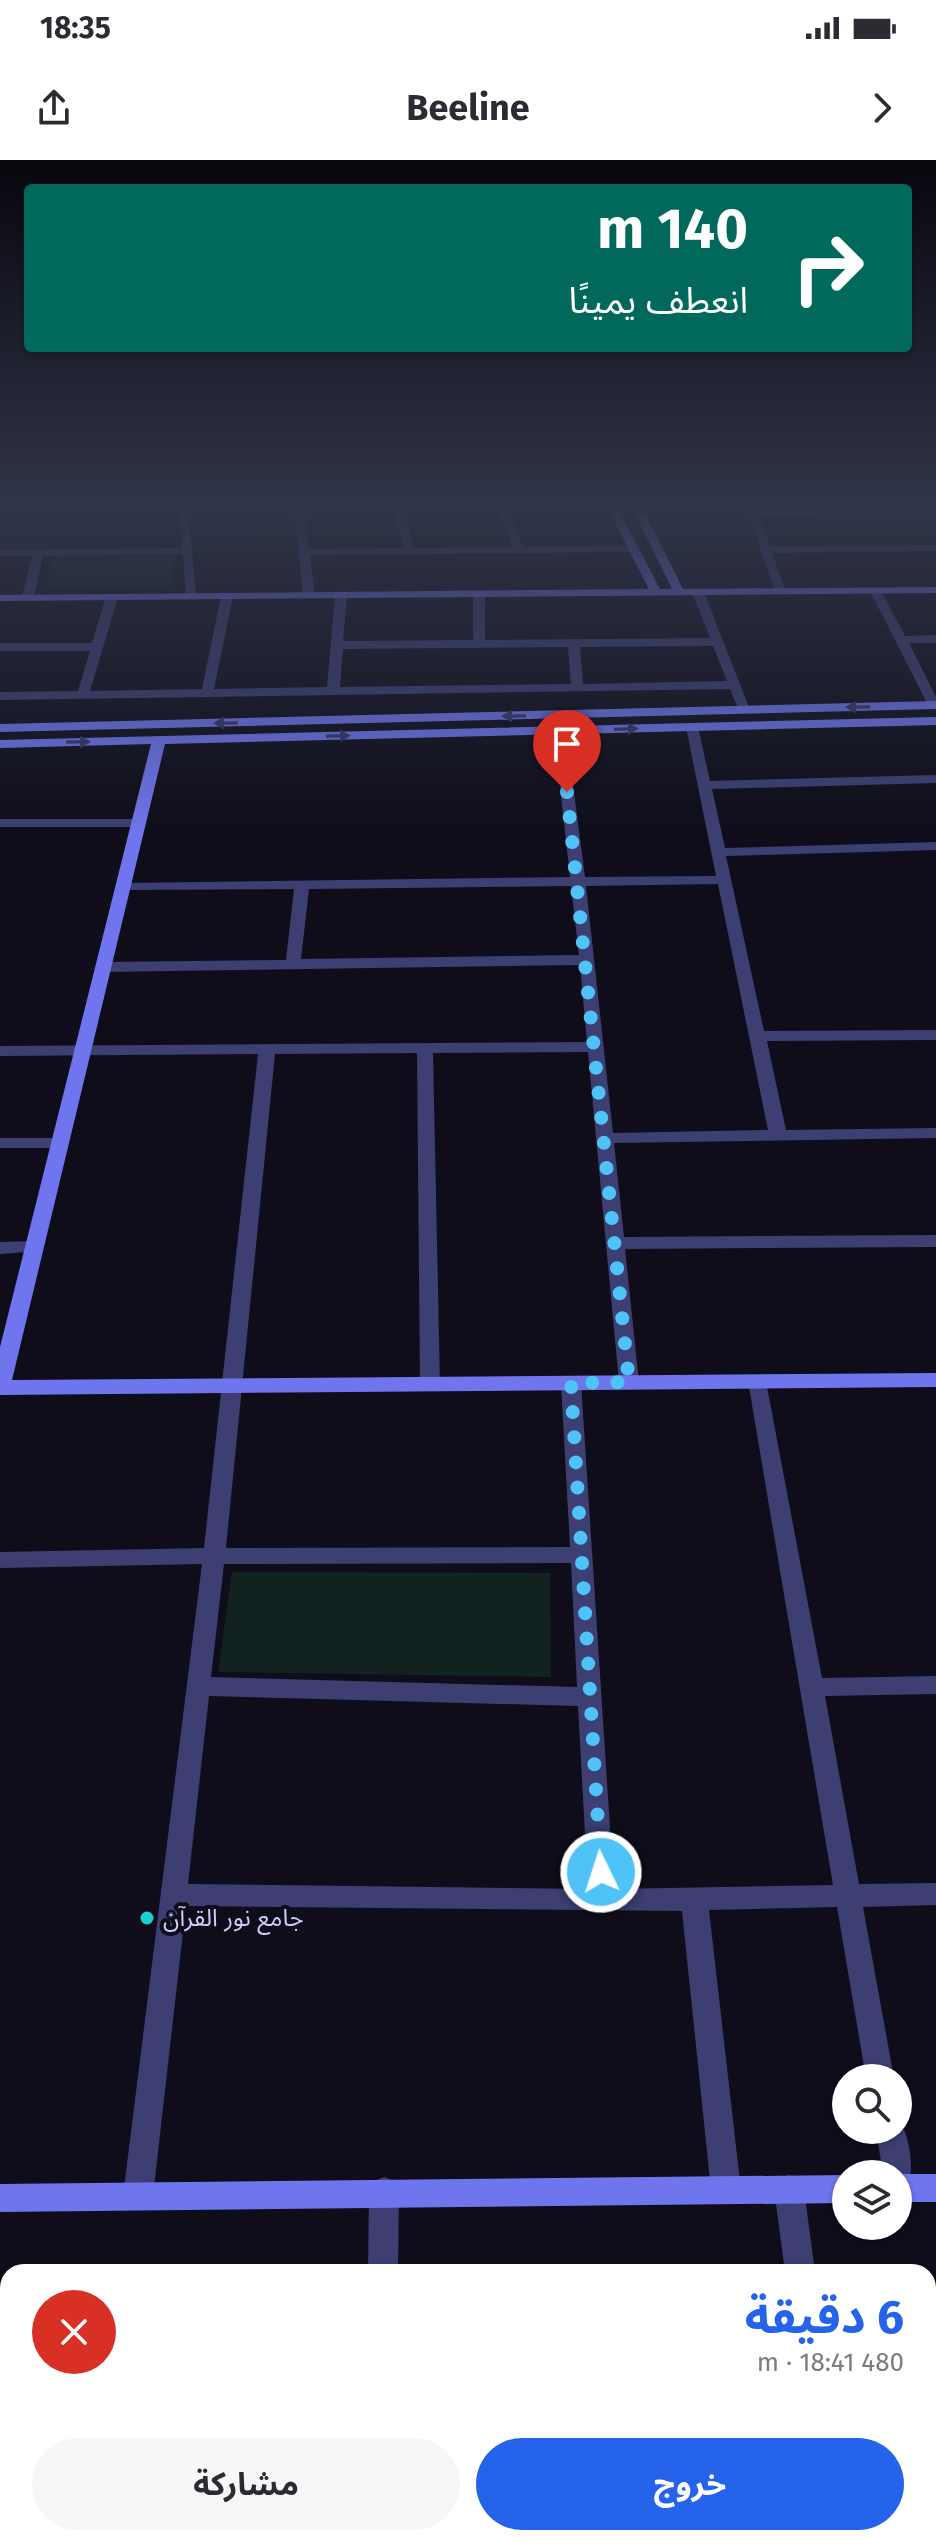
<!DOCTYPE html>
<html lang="ar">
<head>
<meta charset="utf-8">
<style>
	:root { --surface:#fff; --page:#f7f7f7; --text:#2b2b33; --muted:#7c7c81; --accent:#2563eb }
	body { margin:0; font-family:"Fira Sans","Noto Sans Arabic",sans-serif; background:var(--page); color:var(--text); direction:rtl; height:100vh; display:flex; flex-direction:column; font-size:30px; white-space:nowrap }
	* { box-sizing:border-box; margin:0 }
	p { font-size:26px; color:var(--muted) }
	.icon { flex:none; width:44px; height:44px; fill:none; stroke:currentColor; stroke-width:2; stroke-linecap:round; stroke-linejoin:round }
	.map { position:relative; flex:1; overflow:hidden; direction:ltr }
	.details { position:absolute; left:0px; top:2104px; width:936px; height:282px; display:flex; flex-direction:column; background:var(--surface); border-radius:24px 24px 0 0; box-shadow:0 2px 6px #0004; direction:rtl }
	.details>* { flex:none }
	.top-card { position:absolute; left:24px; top:24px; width:888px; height:168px; border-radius:8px; box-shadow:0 2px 6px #0004; direction:rtl; background:#00695c; color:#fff; overflow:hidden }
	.controls { position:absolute; left:832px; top:1904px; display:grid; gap:16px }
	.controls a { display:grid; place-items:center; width:80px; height:80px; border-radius:50%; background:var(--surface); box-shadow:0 2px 6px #0004; font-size:40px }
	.pin { position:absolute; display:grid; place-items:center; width:68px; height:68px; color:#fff; margin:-82px -34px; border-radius:50% 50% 50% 0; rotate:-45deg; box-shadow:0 0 8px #0007 }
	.pin .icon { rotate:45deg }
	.me { position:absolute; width:88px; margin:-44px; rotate:356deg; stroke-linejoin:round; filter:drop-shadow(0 0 6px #0008) }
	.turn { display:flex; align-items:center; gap:28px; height:168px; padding:0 32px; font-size:36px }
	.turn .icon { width:104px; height:104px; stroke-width:2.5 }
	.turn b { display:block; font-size:56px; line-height:68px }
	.round { display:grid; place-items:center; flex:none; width:84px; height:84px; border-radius:42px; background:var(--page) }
	.headline { display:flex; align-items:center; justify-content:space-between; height:136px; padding:0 32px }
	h1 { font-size:48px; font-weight:700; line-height:60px; color:var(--accent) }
	.button { display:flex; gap:16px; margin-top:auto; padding:16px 32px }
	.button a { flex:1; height:92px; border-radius:48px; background:var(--accent); color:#fff; font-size:32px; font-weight:700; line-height:92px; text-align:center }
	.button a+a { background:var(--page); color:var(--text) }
	.status { display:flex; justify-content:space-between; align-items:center; height:56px; padding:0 40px; background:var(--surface); direction:ltr }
	.status svg { height:22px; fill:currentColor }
	header { display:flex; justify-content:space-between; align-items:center; height:104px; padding:0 32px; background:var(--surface); font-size:36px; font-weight:700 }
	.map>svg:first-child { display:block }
</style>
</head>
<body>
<div class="status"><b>18:35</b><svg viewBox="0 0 49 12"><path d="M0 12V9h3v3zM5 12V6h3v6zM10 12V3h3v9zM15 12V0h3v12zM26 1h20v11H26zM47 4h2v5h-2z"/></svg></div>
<header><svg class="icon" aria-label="forward" viewBox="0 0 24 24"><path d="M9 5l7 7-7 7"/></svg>Beeline<svg class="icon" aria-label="share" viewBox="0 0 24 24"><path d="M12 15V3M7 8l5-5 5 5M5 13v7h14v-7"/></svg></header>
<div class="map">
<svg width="936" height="2385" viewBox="0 0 936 2385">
	<rect width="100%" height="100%" fill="#0e0d19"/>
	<path fill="#112220" d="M173 394 174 425 45 427 53 396Z
		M232 1412 550 1413 551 1517 218 1512Z"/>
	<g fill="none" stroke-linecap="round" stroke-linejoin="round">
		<path fill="#3d3f73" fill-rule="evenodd" d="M178 341H188L196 438 186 436 183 394 43 396 34 437 28 440 22 437 32 396H0V390L182 388Z
			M293 341H303L309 389 404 388 391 341H401L414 388 512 387 495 341H505L523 387 633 386 638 389 633 392 310 395 315 435 309 438 303 435Z
			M744 341H754L757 349 936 348V354L759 355 770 387 936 385V391L772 393 786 432 776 434Z
			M698 429 704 432 750 550 748 553H740L730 529 0 540V532L78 531 90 491H0V483H92L106 437 112 434 118 437 90 531 202 529 221 436 227 433 233 436 214 529 327 527 335 435 341 432 347 435 343 481 473 480V434L479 431 485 434V480L710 478 692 432ZM713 486 727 521 583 524 580 487ZM568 487 571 524 340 527 343 489Z
			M872 429H880L905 476 936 475V483H909L936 537V548L928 545 870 431Z
			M692 563 698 567 710 621 936 615V623L712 629 725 688 936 682V690L726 696 764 871 936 870V880L767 881 786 970 936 968V978L614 983 624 1077 936 1075V1087L625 1089 639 1222 629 1229 622 1227 619 1222 588 892 433 893 440 1224 430 1231 423 1229 420 1224 417 893 275 894 226 1388 570 1387 561 1223 564 1218H578L581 1223 614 1729 833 1725 748 1221 751 1216H765L822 1518 936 1516V1534L825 1536 859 1724 936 1723V1745L863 1747 894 1918H866L837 1747 709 1750 741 2030 736 2040 726 2044 716 2040 711 2030 682 1751 186 1746 153 2036 148 2046 138 2050 128 2046 123 2036 202 1404 0 1408V1392L204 1388 258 894 0 896V886L587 882 580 805 103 812 95 807 103 802 286 800 294 729 118 730V724L123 723 570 717 554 571 560 567 566 571 585 717 716 716 686 567ZM718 724 768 970 613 973 586 726ZM571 726 579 795 301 799 309 729ZM571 1403 577 1527 211 1517 224 1404ZM209 1536 578 1546 588 1729 188 1724Z
			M0 659H139L146 663 139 667H0Z
			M0 978H60L69 983 60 988H0Z
			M34 1081 43 1087 41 1091 0 1094V1082Z
			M898 1959C909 1973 915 2008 908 2024L898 2028V2014H883L876 1970H898Z
			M789 2015 799 2019 804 2029 815 2112H785L774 2029 779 2019Z
			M384 2017 394 2021 399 2031 398 2112H368L369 2031 374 2021Z
			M928 2194H936V2226H928Z
			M0 2342H8V2376H0Z
			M364 2378H398V2385H364Z
			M818 2378H852V2385H818Z"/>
		<path fill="#6f75ec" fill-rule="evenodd" d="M604 341H614L660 429H672L629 341H639L683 429 936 427V433L0 441V435L649 429Z
			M936 541V549L0 572V564Z
			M936 557V565L165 584 12 1220 936 1213V1227L0 1235V1187L151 584 0 588V580Z
			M897 2014H936V2042H898Z
			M846 2015V2043L0 2052V2024Z"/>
	</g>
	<defs><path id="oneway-solid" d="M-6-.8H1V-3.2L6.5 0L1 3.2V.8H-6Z" transform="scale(2)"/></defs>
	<g fill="#35376d">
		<use href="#oneway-solid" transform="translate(858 547) rotate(179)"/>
		<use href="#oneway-solid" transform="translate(514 556) rotate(179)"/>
		<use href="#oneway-solid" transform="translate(226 563) rotate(179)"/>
		<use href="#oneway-solid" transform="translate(626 569) rotate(-2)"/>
		<use href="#oneway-solid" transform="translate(338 576) rotate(-1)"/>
		<use href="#oneway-solid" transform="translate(78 582) rotate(-1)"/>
	</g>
	<linearGradient id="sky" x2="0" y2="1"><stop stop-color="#08070e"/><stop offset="0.51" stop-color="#303549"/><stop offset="1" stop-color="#303549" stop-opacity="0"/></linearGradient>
	<rect width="936" height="675" fill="url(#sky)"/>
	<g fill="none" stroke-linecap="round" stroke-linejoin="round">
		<path stroke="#4fc3f7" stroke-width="14" stroke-dasharray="0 25.2" d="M567 632 629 1222 571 1223 601 1712"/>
	</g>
	<circle fill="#1ccfd4" stroke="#0e0d19" stroke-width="3" cx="147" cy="1758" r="8"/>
	<g text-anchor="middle" stroke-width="8" stroke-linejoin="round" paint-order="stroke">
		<g font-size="24" fill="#ceccf8" stroke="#0e0d19" text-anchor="start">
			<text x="163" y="1766">جامع نور القرآن</text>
		</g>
	</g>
</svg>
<div class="controls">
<a><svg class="icon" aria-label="search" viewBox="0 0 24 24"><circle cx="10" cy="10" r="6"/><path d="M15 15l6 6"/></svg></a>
<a><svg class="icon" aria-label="layers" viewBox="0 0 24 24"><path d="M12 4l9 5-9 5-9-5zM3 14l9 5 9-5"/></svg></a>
</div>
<div class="pin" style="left:567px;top:632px;background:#d93025"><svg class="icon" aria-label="arrive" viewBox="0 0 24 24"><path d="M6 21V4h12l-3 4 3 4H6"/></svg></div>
<svg class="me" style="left:601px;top:1712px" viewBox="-20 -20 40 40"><circle r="17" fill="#4fc3f7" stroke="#fff" stroke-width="3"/><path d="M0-11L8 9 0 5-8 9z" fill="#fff"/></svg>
<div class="top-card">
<div class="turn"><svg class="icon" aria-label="right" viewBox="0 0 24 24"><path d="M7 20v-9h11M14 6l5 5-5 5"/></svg><div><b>140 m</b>انعطف يمينًا</div></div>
</div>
<section class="details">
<div class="headline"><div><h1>6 دقيقة</h1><p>480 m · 18:41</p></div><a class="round" style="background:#d93025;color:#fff"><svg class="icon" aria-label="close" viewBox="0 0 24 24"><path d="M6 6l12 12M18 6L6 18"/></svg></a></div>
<div class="button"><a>خروج</a><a>مشاركة</a></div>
</section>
</div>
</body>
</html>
